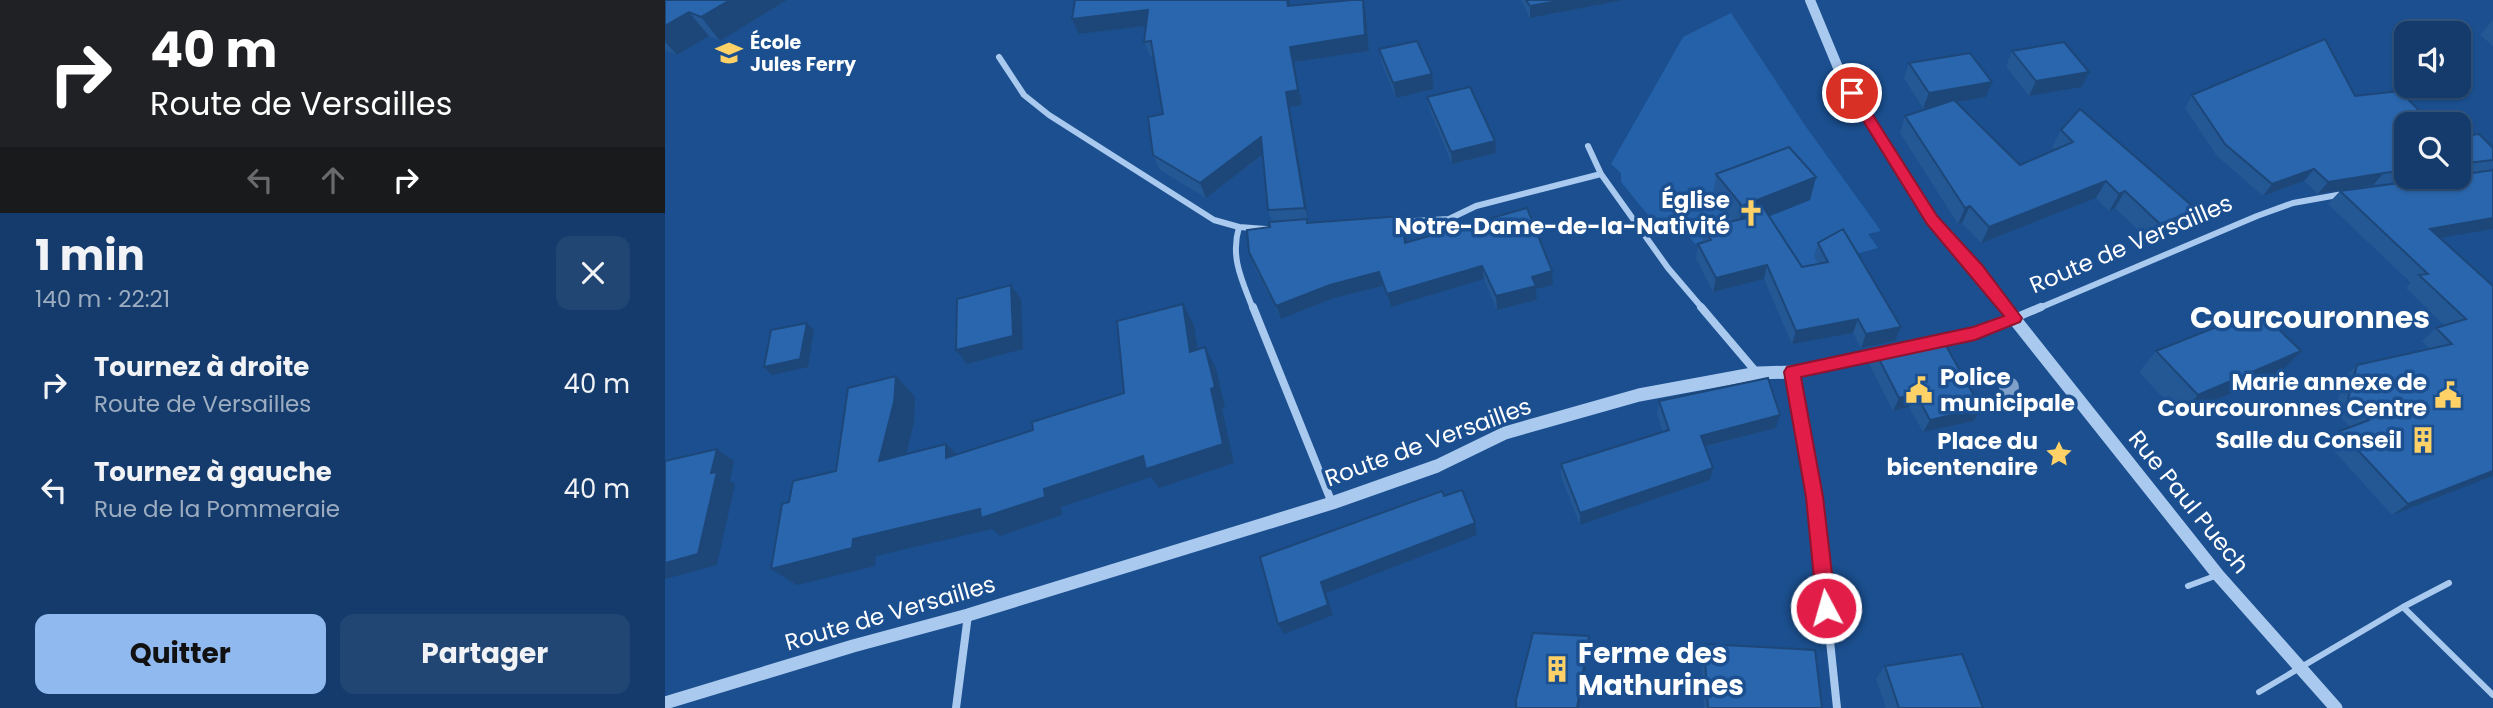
<!DOCTYPE html>
<html lang="fr">
<head>
<meta charset="utf-8">
<style>
	:root { --surface:#143b6b; --page:#214673; --text:#f1f3f6; --muted:#9dadc1; --line:#33557e; --accent:#90b9f0 }
	body { margin:0; font-family:Poppins,sans-serif; background:var(--page); color:var(--text); height:100vh; display:flex; flex-direction:column; font-size:26px; white-space:nowrap }
	* { box-sizing:border-box; margin:0 }
	p { font-size:23px; color:var(--muted) }
	.icon { flex:none; width:38px; height:38px; fill:none; stroke:currentColor; stroke-width:2; stroke-linecap:round; stroke-linejoin:round }
	.map { position:relative; flex:1; overflow:hidden }
	.drawer { display:flex; flex-direction:column; background:var(--surface); width:665px }
	.drawer>* { flex:none }
	.hud { background:#202124; color:#fff; overflow:hidden }
	.tools { position:absolute; left:1729px; top:21px; display:grid; gap:14px }
	.tools a { display:grid; place-items:center; width:77px; height:77px; border-radius:14px; background:var(--surface); box-shadow:0 2px 5px #0004,0 0 0 2px var(--line); font-size:35px }
	.pin { position:absolute; display:grid; place-items:center; width:60px; height:60px; color:#fff; margin:-30px; border:4px solid #fff; border-radius:50%; box-shadow:0 2px 7px #0007 }
	.me { position:absolute; width:77px; margin:-38px; rotate:354deg; stroke-linejoin:round; filter:drop-shadow(0 0 5px #0008) }
	.turn { display:flex; align-items:center; gap:24px; height:147px; padding:0 35px; font-size:32px }
	.turn .icon { width:91px; height:91px; stroke-width:2.5 }
	.turn b { display:block; font-size:49px; line-height:60px }
	.lanes { display:flex; align-items:center; height:66px; padding:0 35px; background:#0003; justify-content:center; gap:35px; direction:ltr }
	.lanes .off { opacity:.35 }
	.round { display:grid; place-items:center; flex:none; width:74px; height:74px; border-radius:14px; background:var(--page) }
	.overview { display:flex; align-items:center; justify-content:space-between; height:119px; padding:0 35px }
	h1 { font-size:42px; font-weight:700; line-height:52px }
	.cta { display:flex; gap:14px; margin-top:auto; padding:14px 35px }
	.cta a { flex:1; height:80px; border-radius:14px; background:var(--accent); color:#111; font-size:28px; font-weight:700; line-height:80px; text-align:center }
	.cta a+a { background:var(--page); color:var(--text) }
	ul { padding:0; list-style:none }
	li { display:flex; align-items:center; gap:21px; height:105px; padding:0 35px }
	li div { flex:1 }
	li b { display:block; font-size:26px }
	li em { font-style:normal }
	main { display:flex; flex:1; min-height:0 }
	.map>svg:first-child { display:block }
</style>
</head>
<body>
<main>
<section class="drawer">
<div class="hud">
<div class="turn"><svg class="icon" aria-label="right" viewBox="0 0 24 24"><path d="M7 20v-9h11M14 6l5 5-5 5"/></svg><div><b>40 m</b>Route de Versailles</div></div>
<div class="lanes"><svg class="icon off" aria-label="left" viewBox="0 0 24 24"><path d="M17 20v-9H6M10 6l-5 5 5 5"/></svg><svg class="icon off" aria-label="ahead" viewBox="0 0 24 24"><path d="M12 20V5M6 11l6-6 6 6"/></svg><svg class="icon" aria-label="right" viewBox="0 0 24 24"><path d="M7 20v-9h11M14 6l5 5-5 5"/></svg></div>
</div>
<div class="overview"><div><h1>1 min</h1><p>140 m · 22:21</p></div><a class="round"><svg class="icon" aria-label="close" viewBox="0 0 24 24"><path d="M6 6l12 12M18 6L6 18"/></svg></a></div>
<ul>
<li><svg class="icon" aria-label="right" viewBox="0 0 24 24"><path d="M7 20v-9h11M14 6l5 5-5 5"/></svg><div><b>Tournez à droite</b><p>Route de Versailles</p></div><em>40 m</em></li>
<li><svg class="icon" aria-label="left" viewBox="0 0 24 24"><path d="M17 20v-9H6M10 6l-5 5 5 5"/></svg><div><b>Tournez à gauche</b><p>Rue de la Pommeraie</p></div><em>40 m</em></li>
</ul>
<div class="cta"><a>Quitter</a><a>Partager</a></div>
</section>
<div class="map">
<svg width="1828" height="708" viewBox="0 0 1828 708">
	<rect width="100%" height="100%" fill="#1b4f8f"/>
	<path fill="#2461a8" d="M1066 13 1139 124 1216 231 1203 234 1213 248 1127 271 1037 241 1030 244 1018 229 1000 236 956 182V173L946 164 1018 37Z"/>
	<g fill="none" stroke-linecap="round" stroke-linejoin="round">
		<path stroke="#a9c9ee" stroke-width="6" d="M1523 586 1550 576
			M1738 607 1784 583
			M1594 692 1738 607 1828 695"/>
		<path stroke="#a9c9ee" stroke-width="6" d="M334 57 359 95 384 115 549 220 574 227 601 229
			M923 146 936 174
			M732 222 784 219 811 206 936 174 1003 268 1038 309
			M574 227C565 258 577 280 588 309
			M1372 309 1592 216 1628 203 1678 194"/>
		<path stroke="#a9c9ee" stroke-width="8" d="M588 307 667 503
			M1036 307 1092 373
			M1350 318 1376 307
			M1128 372 1150 497 1172 708
			M291 708 303 615"/>
		<path stroke="#a9c9ee" stroke-width="10" d="M1145 0 1174 70 1267 220 1341 309"/>
		<path stroke="#a9c9ee" stroke-width="13" d="M1340 307 1553 575 1671 708
			M0 703 188 646 303 615 667 503 772 466 840 433 974 395 1093 373 1128 372 1309 333 1350 318"/>
	</g>
	<circle fill="#7ea0ca" cx="1344" cy="387" r="10"/>
	<path fill="#245895" d="M0 0H122L55 41 44 36 12 55 0 50Z
		M410 0H625L626 6 701 14 704 51 629 62 637 105 625 107 644 222H642L643 223 740 230 741 242 888 285 871 289 872 300 832 310 819 279 726 307 718 286 669 298 616 319 589 266 584 252 605 227 607 221 603 210 598 155 541 198 495 170 488 155 498 114 489 56 486 57 479 42 481 26 414 34Z
		M856 0H958L865 18Z
		M1828 20V46L1815 35Z
		M714 49 767 74 769 89 731 98 717 64Z
		M1347 51 1424 72 1417 87 1364 96 1341 66Z
		M1244 63 1327 82 1321 97 1291 102 1355 165 1390 150 1387 147 1396 130 1520 227 1484 241 1450 208 1444 211 1431 198 1316 243 1297 223 1293 224 1235 133 1240 116 1274 105 1258 108 1239 78Z
		M1527 95 1690 96 1741 124V177H1774L1708 185 1653 194 1639 181 1598 196 1552 156 1520 108Z
		M762 97 831 153 787 164 764 108Z
		M1794 124 1807 135 1828 148V168L1826 170H1828V229L1775 238 1828 286V476L1727 515 1661 442 1675 431 1685 427 1670 411 1678 378 1692 365 1765 349 1757 341 1771 328 1780 326 1741 288 1746 283 1663 204 1675 191 1794 174Z
		M1051 174 1151 177 1145 200 1104 216 1137 267 1153 264 1149 257 1153 243 1236 327 1230 341 1196 348 1188 333 1127 344 1099 279 1048 292 1031 258 1033 244 1038 243 1037 241 1039 227 1067 221 1048 198Z
		M1210 351H1250L1316 408 1309 421 1258 432 1244 407 1228 411 1205 365Z
		M1491 351 1615 373 1514 415 1474 372Z
		M994 401 1115 415 1111 428 1040 447 1048 468 1045 480 915 525 896 477V464L998 432 992 414Z
		M1039 644 1157 708H1039L1036 657Z
		M1220 666 1318 708H1221L1211 679Z"/>
	<path fill="#1d4779" d="M65 0H122L55 41 36 17Z
		M622 0H625L627 22 623 6Z
		M698 0 701 14 704 51 629 62 637 105 625 107 644 222 640 208 621 92 625 47Z
		M899 0H958L865 18V6Z
		M483 10 489 25 414 34 407 19Z
		M24 12 44 36 12 55 0 42V26Z
		M1424 72 1417 87 1364 96 1371 81Z
		M767 74 769 89 731 98 728 83Z
		M1327 82 1321 97 1258 108 1264 93Z
		M596 137 601 152 541 198 535 183Z
		M830 141 831 153 787 164 786 152Z
		M1649 169 1639 181 1598 196 1607 184Z
		M1719 173 1708 185 1653 194 1663 182Z
		M1151 177 1145 200 1073 229 1077 206Z
		M1441 181 1431 198 1316 243 1324 227Z
		M1460 191 1450 208 1444 211 1454 194Z
		M1305 206 1297 223 1293 224 1300 208Z
		M1532 210 1520 227 1484 241 1495 224Z
		M737 216 740 230 743 256 740 243Z
		M1828 218V229L1752 242 1765 229Z
		M1102 265 1099 279 1048 292 1051 278Z
		M817 266 819 279 726 307 722 294Z
		M887 271 888 285 871 289 872 300 832 310 831 296 867 277Z
		M714 272 718 286 669 298 616 319 611 306 665 285Z
		M346 285 356 299 358 349 302 364 291 350Z
		M518 304 529 325 536 372 525 352Z
		M1193 319 1188 333 1127 344 1131 331Z
		M142 323 149 330 143 367 107 375 99 367Z
		M1236 327 1230 341 1196 348 1201 334Z
		M540 347 551 368 560 407 557 409 569 463 494 488 486 477 396 507 397 515 335 536 327 529 211 556 210 566 132 585 106 569 188 539 379 489 546 389Z
		M1636 351 1615 373 1514 415 1533 395Z
		M231 376 250 397 249 422 235 480 214 461Z
		M1251 394 1244 407 1228 411 1234 398Z
		M1316 408 1309 421 1258 432 1265 420Z
		M1115 415 1111 428 1034 448 1036 436Z
		M281 444 300 463 281 458Z
		M52 449 69 461 65 481 70 484 52 565 0 579V563L46 473Z
		M1048 468 1045 480 915 525V513Z
		M1828 471V476L1727 515 1743 504Z
		M810 523 812 535 661 593 668 615 619 634 613 624 656 582Z
		M924 636V649L914 708H912Z"/>
	<path fill="#2a66ad" stroke="#1d4779" stroke-width="2" d="M0 0H65L36 17 24 12 0 26Z
		M410 0H622L623 6 687 0H698L700 35 625 47 633 90 621 92 640 208 603 210 596 137 535 183 488 155 483 117 498 114 486 41 479 42 483 10 407 19Z
		M861 0H899L865 6Z
		M1660 39 1690 96 1735 91 1767 124H1741V170L1719 173 1663 182 1649 169 1607 184 1560 144 1527 95Z
		M752 41 767 74 728 83 714 49Z
		M1399 42 1424 72 1371 81 1347 51Z
		M1305 53 1327 82 1264 93 1244 63Z
		M805 87 830 141 786 152 762 97Z
		M1289 100 1355 165 1408 142 1396 130 1415 109 1532 210 1495 224 1460 191 1454 194 1441 181 1324 227 1305 206 1300 208 1240 116Z
		M1794 123 1807 135 1814 134 1828 148V160L1794 164V124H1784Z
		M1124 147 1151 177 1077 206 1051 174Z
		M1828 170V218L1765 229 1828 286V471L1743 504 1675 431 1704 420 1683 399 1692 365 1787 344 1771 328 1801 319 1754 275 1763 274 1675 191 1779 177H1794V175Z
		M1098 207 1137 267 1163 262 1153 243 1178 229 1236 327 1201 334 1193 319 1131 331 1102 265 1051 278 1033 244 1046 240 1039 227 1082 218Z
		M862 208 887 271 867 277 871 286 831 296 817 266 722 294 714 272 665 285 611 306 584 252 582 230 605 227 604 222 642 219V223L737 216 740 243Z
		M346 285 348 336 291 350 292 299Z
		M518 304 525 352 540 347 550 387 546 389 558 444 481 469 478 456 379 489 380 497 316 518 315 509 188 539 187 548 106 569 117 504 124 502 128 481 171 471 183 388 231 376 229 402 214 461 281 444V458L368 430 367 422 459 393 452 321Z
		M1594 310 1636 351 1533 395 1491 351Z
		M142 323 135 359 99 367 106 330Z
		M1246 344 1250 351 1280 344 1316 408 1265 420 1251 394 1234 398 1210 351Z
		M1103 378 1115 415 1036 436 1048 468 915 513 896 464 1004 430 994 401Z
		M52 449 46 473 52 472 33 554 0 563V461Z
		M797 490 810 523 656 582 663 605 613 624 595 557 777 491 779 496Z
		M868 633 924 636 912 708H851V700Z
		M1039 644 1150 650 1157 708H1043Z
		M1297 654 1318 708H1234L1220 666Z"/>
	<path fill="#e11d48" stroke="#92132f" stroke-width="2" d="M1187 89 1192 90 1272 216 1317 265 1357 318 1355 322 1310 340 1136 377 1158 497 1171 608 1168 615 1161 617 1154 615 1152 608 1141 497 1119 372 1122 367 1308 327 1339 316 1262 224 1181 93Z"/>
	<defs>
		<symbol id="school-bare" viewBox="-9 -9 18 18"><path d="M0-5L7-2L0 1L-7-2ZM-4 1L0 2.5L4 1V4Q0 6-4 4Z" fill="#ffd166" stroke="#1b4f8f" stroke-width="2.5" paint-order="stroke"/></symbol>
		<symbol id="church-bare" viewBox="-9 -9 18 18"><path d="M-1.2-6h2.4v3.5h3.3v2.4h-3.3V6h-2.4V-.1h-3.3v-2.4h3.3Z" fill="#ffd166" stroke="#1b4f8f" stroke-width="2.5" paint-order="stroke"/></symbol>
		<symbol id="civic-bare" viewBox="-9 -9 18 18"><path d="M-.6-6.5H3V-4.5H.6V-3L4-1V1h2V6H-6V1h2V-1L-.6-3ZM-1.2 2.5V6h2.4V2.5Z" fill="#ffd166" stroke="#1b4f8f" stroke-width="2.5" paint-order="stroke"/></symbol>
		<symbol id="building-bare" viewBox="-9 -9 18 18"><path d="M-4-6H4V6H1V3H-1V6H-4ZM-2.5-4.3h1.7v1.8h-1.7ZM.8-4.3h1.7v1.8H.8ZM-2.5-1h1.7V.8h-1.7ZM.8-1h1.7V.8H.8Z" fill="#ffd166" stroke="#1b4f8f" stroke-width="2.5" paint-order="stroke"/></symbol>
		<symbol id="sight-bare" viewBox="-9 -9 18 18"><path d="M0-6L1.8-2.2L6-1.7L2.9 1.2L3.7 5.4L0 3.3L-3.7 5.4L-2.9 1.2L-6-1.7L-1.8-2.2Z" fill="#ffd166" stroke="#1b4f8f" stroke-width="2.5" paint-order="stroke"/></symbol>
	</defs>
	<g fill-rule="evenodd">
		<use href="#school-bare" x="45" y="34" width="38" height="38"/>
		<use href="#church-bare" x="1067" y="194" width="38" height="38"/>
		<use href="#civic-bare" x="1235" y="371" width="38" height="38"/>
		<use href="#civic-bare" x="1764" y="376" width="38" height="38"/>
		<use href="#building-bare" x="1739" y="421" width="38" height="38"/>
		<use href="#sight-bare" x="1375" y="435" width="38" height="38"/>
		<use href="#building-bare" x="873" y="650" width="38" height="38"/>
	</g>
	<g text-anchor="middle" stroke-width="7" stroke-linejoin="round" paint-order="stroke">
		<g font-size="19" font-weight="bold" fill="#fff" stroke="#1b4f8f" text-anchor="start">
			<text x="85" y="49">École<tspan x="85" dy="22">Jules Ferry</tspan></text>
		</g>
		<g font-size="23" font-weight="bold" fill="#fff" stroke="#1b4f8f" text-anchor="end">
			<text x="1065" y="208">Église<tspan x="1065" dy="26">Notre-Dame-de-la-Nativité</tspan></text>
			<text x="1275" y="385" text-anchor="start">Police<tspan x="1275" dy="26">municipale</tspan></text>
			<text x="1762" y="390">Marie annexe de<tspan x="1762" dy="26">Courcouronnes Centre</tspan></text>
			<text x="1737" y="448">Salle du Conseil</text>
			<text x="1373" y="449">Place du<tspan x="1373" dy="26">bicentenaire</tspan></text>
		</g>
		<g font-size="23" fill="#fff" stroke="#1b4f8f">
			<text transform="translate(1466 244) rotate(-23)" y="8">Route de Versailles</text>
			<text transform="translate(763 442) rotate(-20)" y="8">Route de Versailles</text>
			<text transform="translate(1524 502) rotate(51)" y="8">Rue Paul Puech</text>
			<text transform="translate(225 613) rotate(-16)" y="8">Route de Versailles</text>
		</g>
		<g font-size="28" font-weight="bold" fill="#fff" stroke="#1b4f8f" text-anchor="start">
			<text x="913" y="663">Ferme des<tspan x="913" dy="32">Mathurines</tspan></text>
		</g>
		<g font-size="30" font-weight="bold" fill="#fff" stroke="#1b4f8f">
			<text x="1645" y="328">Courcouronnes</text>
		</g>
	</g>
</svg>
<div class="tools">
<a><svg class="icon" aria-label="sound" viewBox="0 0 24 24"><path d="M4 9h4l5-4v14l-5-4H4zM17 9q2 3 0 6"/></svg></a>
<a><svg class="icon" aria-label="search" viewBox="0 0 24 24"><circle cx="10" cy="10" r="6"/><path d="M15 15l6 6"/></svg></a>
</div>
<div class="pin" style="left:1187px;top:93px;background:#d93025"><svg class="icon" aria-label="arrive" viewBox="0 0 24 24"><path d="M6 21V4h12l-3 4 3 4H6"/></svg></div>
<svg class="me" style="left:1161px;top:608px" viewBox="-20 -20 40 40"><circle r="17" fill="#e11d48" stroke="#fff" stroke-width="3"/><path d="M0-11L8 9 0 5-8 9z" fill="#fff"/></svg>
</div>
</main>
</body>
</html>
